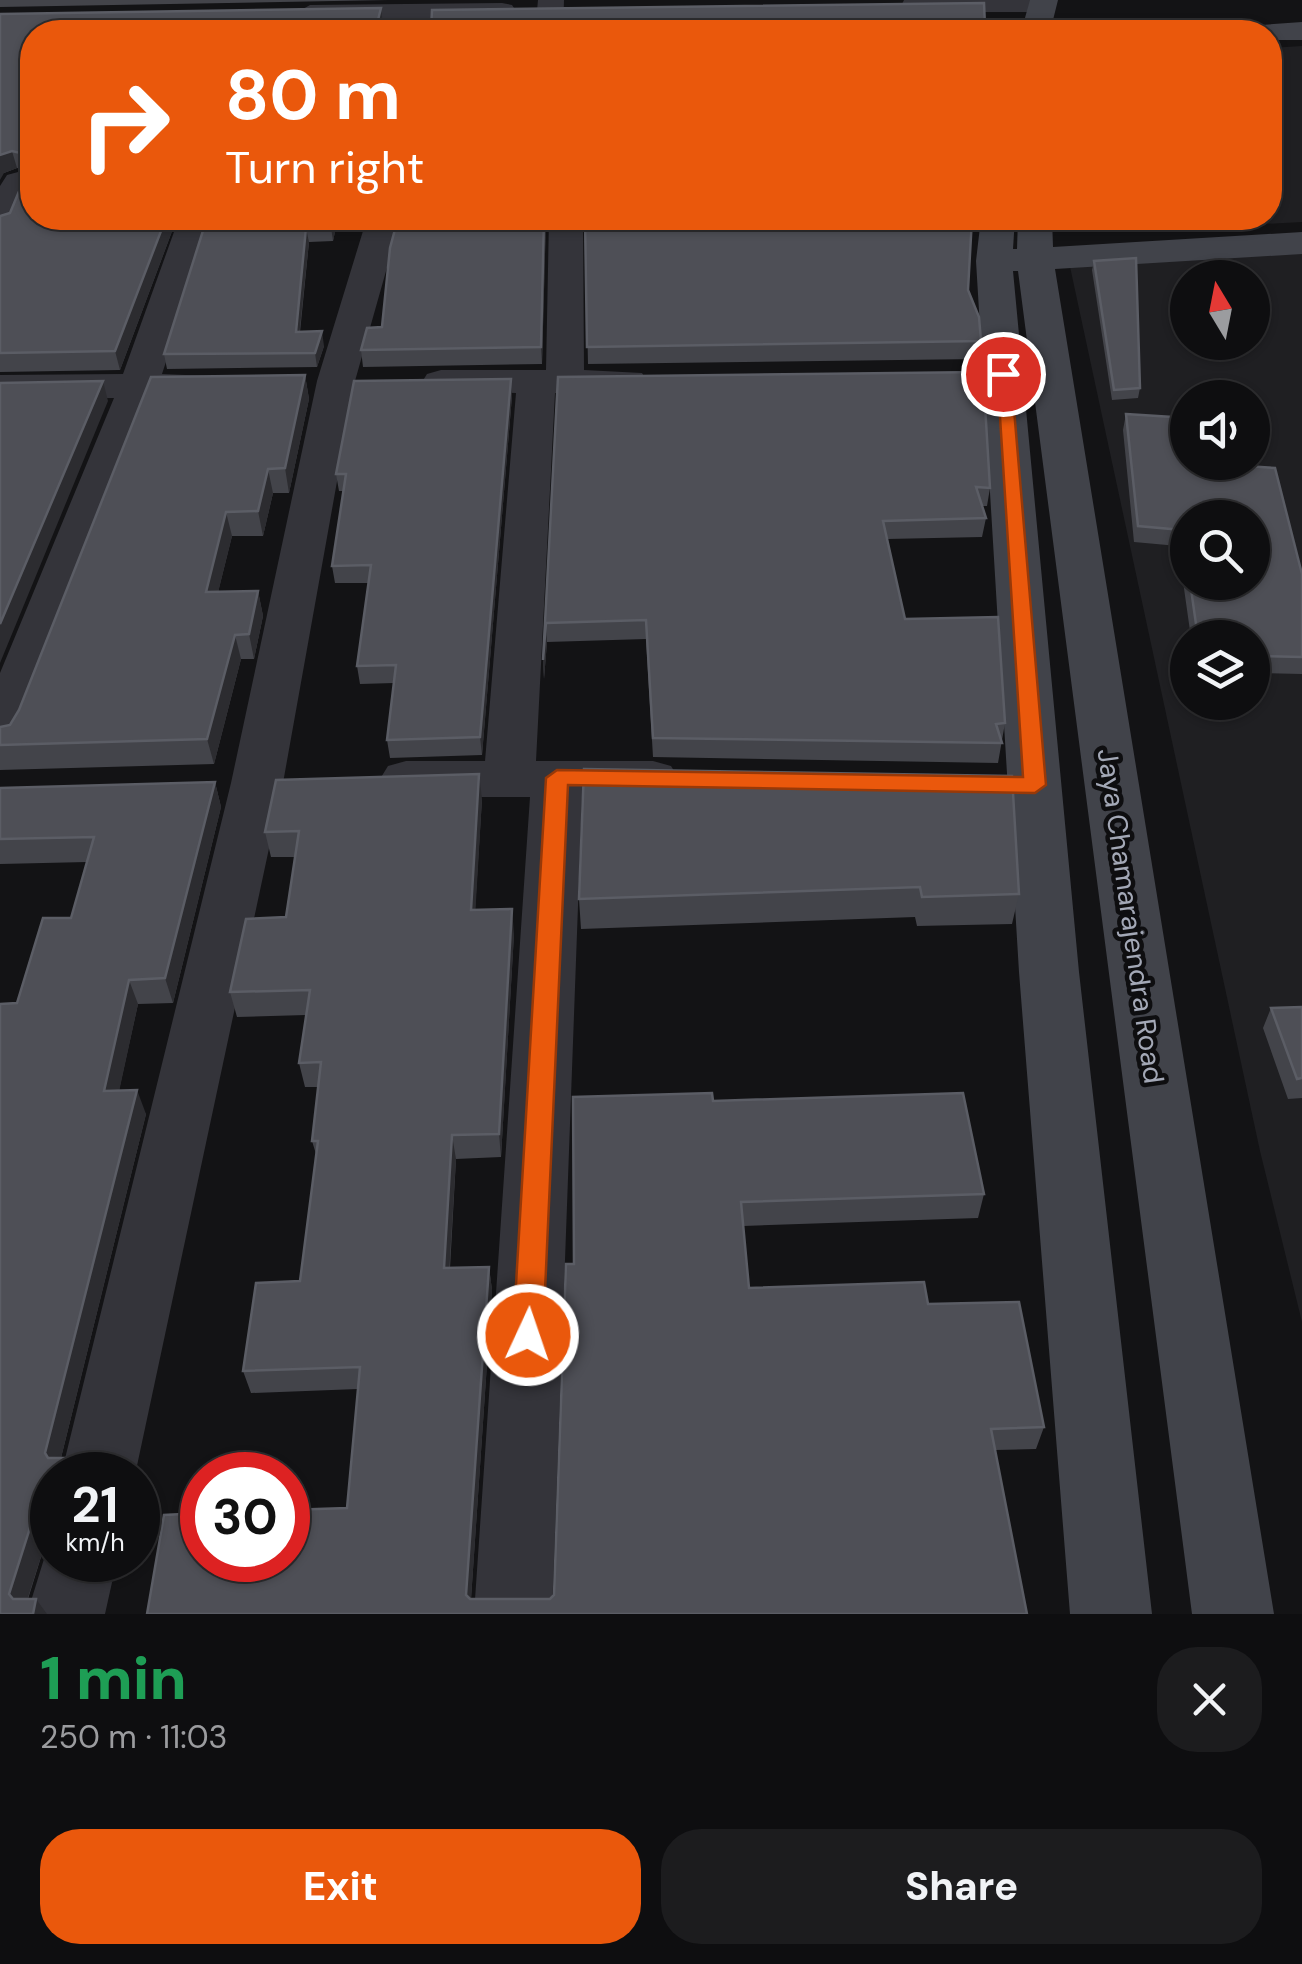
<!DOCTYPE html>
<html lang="en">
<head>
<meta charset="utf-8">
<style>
	:root { --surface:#0e0e10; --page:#1c1c1e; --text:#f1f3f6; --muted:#9b9c9f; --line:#2e2e30; --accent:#ea580c }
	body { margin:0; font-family:"DM Sans",sans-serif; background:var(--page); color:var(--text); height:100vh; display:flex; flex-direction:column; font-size:38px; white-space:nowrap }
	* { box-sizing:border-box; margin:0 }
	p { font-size:32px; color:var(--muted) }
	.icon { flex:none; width:55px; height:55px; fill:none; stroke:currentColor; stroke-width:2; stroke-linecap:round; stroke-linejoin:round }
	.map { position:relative; height:1614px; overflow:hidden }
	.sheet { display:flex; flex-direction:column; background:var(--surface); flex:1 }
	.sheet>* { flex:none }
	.guide { position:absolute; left:20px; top:20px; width:1262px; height:210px; border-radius:40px; box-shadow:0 2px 8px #0004,0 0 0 2px var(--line); background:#ea580c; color:#fff; overflow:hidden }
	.needle { width:65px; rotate:350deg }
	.controls { position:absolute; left:1170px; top:260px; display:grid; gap:20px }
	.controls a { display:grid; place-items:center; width:100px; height:100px; border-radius:50%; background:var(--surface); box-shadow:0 2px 8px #0004,0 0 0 2px var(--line); font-size:50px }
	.speed { position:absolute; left:30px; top:1452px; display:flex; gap:20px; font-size:50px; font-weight:700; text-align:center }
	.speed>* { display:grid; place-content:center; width:130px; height:130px; border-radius:50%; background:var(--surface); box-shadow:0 2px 8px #0004,0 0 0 2px var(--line); line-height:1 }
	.speed small { font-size:25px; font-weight:400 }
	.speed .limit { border:15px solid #d22; background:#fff; color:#111 }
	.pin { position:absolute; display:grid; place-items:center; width:85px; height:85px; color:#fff; margin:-42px; border:5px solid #fff; border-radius:50%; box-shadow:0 2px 10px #0007 }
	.me { position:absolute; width:110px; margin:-55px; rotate:3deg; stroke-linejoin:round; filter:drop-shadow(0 0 8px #0008) }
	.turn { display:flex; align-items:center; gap:35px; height:210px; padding:0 40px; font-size:45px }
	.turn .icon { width:130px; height:130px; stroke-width:2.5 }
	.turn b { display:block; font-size:70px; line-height:85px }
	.round { display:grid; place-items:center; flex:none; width:105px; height:105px; border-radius:40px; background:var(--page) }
	.summary { display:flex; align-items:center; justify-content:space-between; height:170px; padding:0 40px }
	h1 { font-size:60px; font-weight:800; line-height:75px; color:#1e9e55 }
	.cta { display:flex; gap:20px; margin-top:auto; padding:20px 40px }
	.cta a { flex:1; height:115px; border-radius:40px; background:var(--accent); color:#fff; font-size:40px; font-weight:800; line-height:115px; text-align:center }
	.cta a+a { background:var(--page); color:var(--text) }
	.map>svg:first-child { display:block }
</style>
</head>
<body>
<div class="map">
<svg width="1302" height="1614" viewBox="0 0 1302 1614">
	<rect width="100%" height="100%" fill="#131315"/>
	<path fill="#1f1f22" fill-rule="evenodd" d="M1302 46V222L1111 232 1109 218H1270V48Z
		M1302 250V1322L1260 1151 1069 262ZM1188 278H1252V342H1188ZM1188 398H1252V462H1188ZM1188 518H1252V582H1188ZM1188 638H1252V702H1188Z"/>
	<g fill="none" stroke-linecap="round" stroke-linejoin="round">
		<path fill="#34343a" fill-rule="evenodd" d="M538 0H564L563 32H535Z
			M904 0H1054L1056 4 1043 12H915L906 10 902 4Z
			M502 3 512 5 516 11 512 17 310 21 296 13 310 5Z
			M18 172 29 175 32 186 12 230 0 233V186L7 175Z
			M179 218H213L162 374 232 377 238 385 232 393 154 397 25 734 18 746 0 751V673L114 398 0 399V375L123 374Z
			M367 218H401L355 381 283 783 135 1475H61L231 783 317 381Z
			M549 218H583L584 370 642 373 647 381 642 389 555 393 536 761H653L671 766 679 779 671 792 653 797H582L552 1614H474L530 797H406L388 792 380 779 388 766 406 761H485L516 393 427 390 422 382 427 374 441 370H546Z
			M52 1533V1560H117L105 1614H27Z"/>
		<path fill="#41434a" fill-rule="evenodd" d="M1030 0H1058L1050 32H1021Z
			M1302 22V40H1270V32H1243L1248 26Z
			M981 218H1015L1013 249H1017L1018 218H1052L1053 247 1302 232V254L1055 269 1274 1614H1192L1018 271H1013L1079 972 1152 1614H1070L1019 972 976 261Z"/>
	</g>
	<path fill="#43444a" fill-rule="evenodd" d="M0 0H388L0 7Z
		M432 10 985 26 984 32H431Z
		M0 13 383 25 381 32H32V218H177L120 370 0 372V216L10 213 28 171 17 168 4 173Z
		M207 218H338L333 241 309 242 300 332 324 346 317 367 167 369 164 354Z
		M546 218 542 364 363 367 361 350 382 327Z
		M585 218 968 290 981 341 978 359 588 364Z
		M1094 261 1140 388 1138 398 1112 400 1092 270Z
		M305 375 309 399 289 493H273L263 536H232L218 592 258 591 263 616 254 659H241L214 764 0 770V727L10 725Z
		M558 377 990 488 987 506H982L986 518 982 537 887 539 905 619 1005 723 998 763 653 757 646 639 547 642 544 679 543 660Z
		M511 379 512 396 482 755 390 758 387 740 394 683 360 684 357 666 369 583H335L332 566 344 491H339L336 474Z
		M1126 414 1188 462 1302 574V674L1252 673V638H1191L1178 546 1134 542 1123 430ZM1188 518 1252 582H1188Z
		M584 769 1019 894 1012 924 917 926 915 917 581 929 579 899Z
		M215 782 221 807 173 1003 138 1004 119 1090 146 1114 61 1458H73L83 1475H52V1551L46 1541 28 1599 0 1614 17 1003 71 918 87 862 0 864V788Z
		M482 799 475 910 514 934 501 1157 456 1159 450 1268 489 1267 492 1290 471 1599H550L554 1595 574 1264 713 1101 984 1194 978 1218 743 1226 749 1288 928 1304 1044 1427 1036 1449 995 1450 1027 1614H147L347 1508 358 1389 251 1393 243 1371 300 1281 316 1154 312 1141 319 1087H305L299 1063 306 1015 237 1017 230 992 286 917 295 857H271L265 832Z
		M1302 1007V1098L1288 1099 1263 1028 1271 1008Z"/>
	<path fill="#2c2c30" d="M381 8 383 25 381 32H375Z
		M32 138V165L30 171 25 154Z
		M12 151 17 168 4 173 0 180V155Z
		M166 218H177L120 370 115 351Z
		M333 218H338L333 241 331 227Z
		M544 218H546L542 364 541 347Z
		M306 228 309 242 298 346 296 332Z
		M322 331 324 346 317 367 315 353Z
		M305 375 309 399 289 493 285 468Z
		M511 379 512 396 482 755 480 737Z
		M103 381 108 401 0 663V624Z
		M268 469 273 493 263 536 258 511Z
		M226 512 232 536 212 617 206 592Z
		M258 591 263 616 254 659 249 634Z
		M546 623 547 642 544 679 543 660Z
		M235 635 241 659 214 764 207 739Z
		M479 774 482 799 474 935 471 910Z
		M215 782 221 807 173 1003 165 978Z
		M512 909 514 934 501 1157 499 1134Z
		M129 980 138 1004 114 1115 104 1091Z
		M137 1090 146 1114 57 1474 45 1453Z
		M452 1135 456 1159 448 1291 444 1268Z
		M489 1267 492 1290 470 1614 466 1595Z
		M73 1458 83 1475H70Z
		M42 1510 52 1524V1540L50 1536H42L46 1541 23 1613 9 1594 35 1512Z
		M36 1599 47 1614H33Z"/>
	<path fill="#4e4f56" stroke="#5b5d65" stroke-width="2.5" d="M984 3 985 26 945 29 757 32 755 25 645 26 644 23 492 31V32H431L432 10Z
		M381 8 375 32H335V30H237L236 32H32V138L25 154 12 151 0 155V14Z
		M30 165H32V168L26 179H32V218H166L115 351 0 353V216L10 213Z
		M207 218H333L331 227 306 228 296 332 322 331 315 353 164 354Z
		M416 218H544L541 347 361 350 367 328 382 327 390 248 397 222H416Z
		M585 218H972L968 290 979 317 981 341 587 347Z
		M1136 258 1140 388 1114 390 1094 261Z
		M983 372 990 488 976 487 986 518 883 521 905 619 998 617 1005 723 996 724 1002 743 653 738 646 620 546 623 543 660 558 377Z
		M305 375 285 468 268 469 258 511 226 512 206 592 258 591 249 634 235 635 207 739 0 745V727L10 725 19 710 151 377Z
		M511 379 480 737 387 740 396 665 357 666 371 565 332 566 346 474H336L354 381Z
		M103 381 0 624V383Z
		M1126 414 1188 418V462L1275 468 1302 574V657L1252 656V638H1198L1190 582H1252V518H1188V564L1182 530 1138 526Z
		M584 769 1012 776 1019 894 922 897 920 887 579 899Z
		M479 774 471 910 512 909 499 1134 452 1135 444 1268 489 1267 466 1595 470 1599H550L554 1595 566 1264H574L573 1097 712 1093 713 1101 963 1093 984 1194 741 1202 749 1288 924 1282 928 1304 1019 1302 1044 1427 991 1429 1027 1614H147L164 1515 202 1513V1560H288V1510L347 1508 360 1367 243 1371 256 1283 300 1281 318 1141H312L321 1062 299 1063 310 990 230 992 246 919 286 917 299 831 265 832 276 780Z
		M215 782 165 978 129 980 104 1091 137 1090 45 1453 48 1458H73L70 1475H52V1524L50 1536H42V1510L35 1512 9 1594 13 1599H36L33 1614H0V1004L17 1003 43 918H71L94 837 0 839V788Z
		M1302 1007V1078L1297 1079 1271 1008Z"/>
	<path fill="#ea580c" stroke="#983908" stroke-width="2.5" d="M997 370 1011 374 1046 785 1035 793 568 785 543 1335 538 1345 528 1349 517 1345 513 1335 546 778 557 770 1023 777Z"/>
	<g text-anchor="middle" stroke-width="9" stroke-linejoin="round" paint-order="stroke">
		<g font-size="28" fill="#a3a8b6" stroke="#0e0e10">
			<text transform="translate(1131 916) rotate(82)" y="10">Jaya Chamarajendra Road</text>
		</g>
	</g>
</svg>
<div class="controls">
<a><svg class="needle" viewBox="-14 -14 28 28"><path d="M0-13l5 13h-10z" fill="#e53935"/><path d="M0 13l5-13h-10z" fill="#9b9c9f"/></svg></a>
<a><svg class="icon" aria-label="sound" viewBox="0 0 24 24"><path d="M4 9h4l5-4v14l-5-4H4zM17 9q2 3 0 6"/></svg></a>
<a><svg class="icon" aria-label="search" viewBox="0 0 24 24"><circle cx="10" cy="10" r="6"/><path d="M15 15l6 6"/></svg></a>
<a><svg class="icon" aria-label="layers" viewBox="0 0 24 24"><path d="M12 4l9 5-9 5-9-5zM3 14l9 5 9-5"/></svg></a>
</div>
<div class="speed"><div>21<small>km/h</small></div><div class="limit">30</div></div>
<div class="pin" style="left:1003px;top:374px;background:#d93025"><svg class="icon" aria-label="arrive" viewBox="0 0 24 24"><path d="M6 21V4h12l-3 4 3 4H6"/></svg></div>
<svg class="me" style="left:528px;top:1335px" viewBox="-20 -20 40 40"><circle r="17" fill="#ea580c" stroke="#fff" stroke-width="3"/><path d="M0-11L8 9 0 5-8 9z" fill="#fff"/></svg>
<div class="guide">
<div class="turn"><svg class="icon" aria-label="right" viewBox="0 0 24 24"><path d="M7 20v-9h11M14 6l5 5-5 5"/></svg><div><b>80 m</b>Turn right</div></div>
</div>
</div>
<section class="sheet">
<div class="summary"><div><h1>1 min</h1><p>250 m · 11:03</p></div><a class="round"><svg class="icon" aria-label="close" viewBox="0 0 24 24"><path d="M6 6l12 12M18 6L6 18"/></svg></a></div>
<div class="cta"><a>Exit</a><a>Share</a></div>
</section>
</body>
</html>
